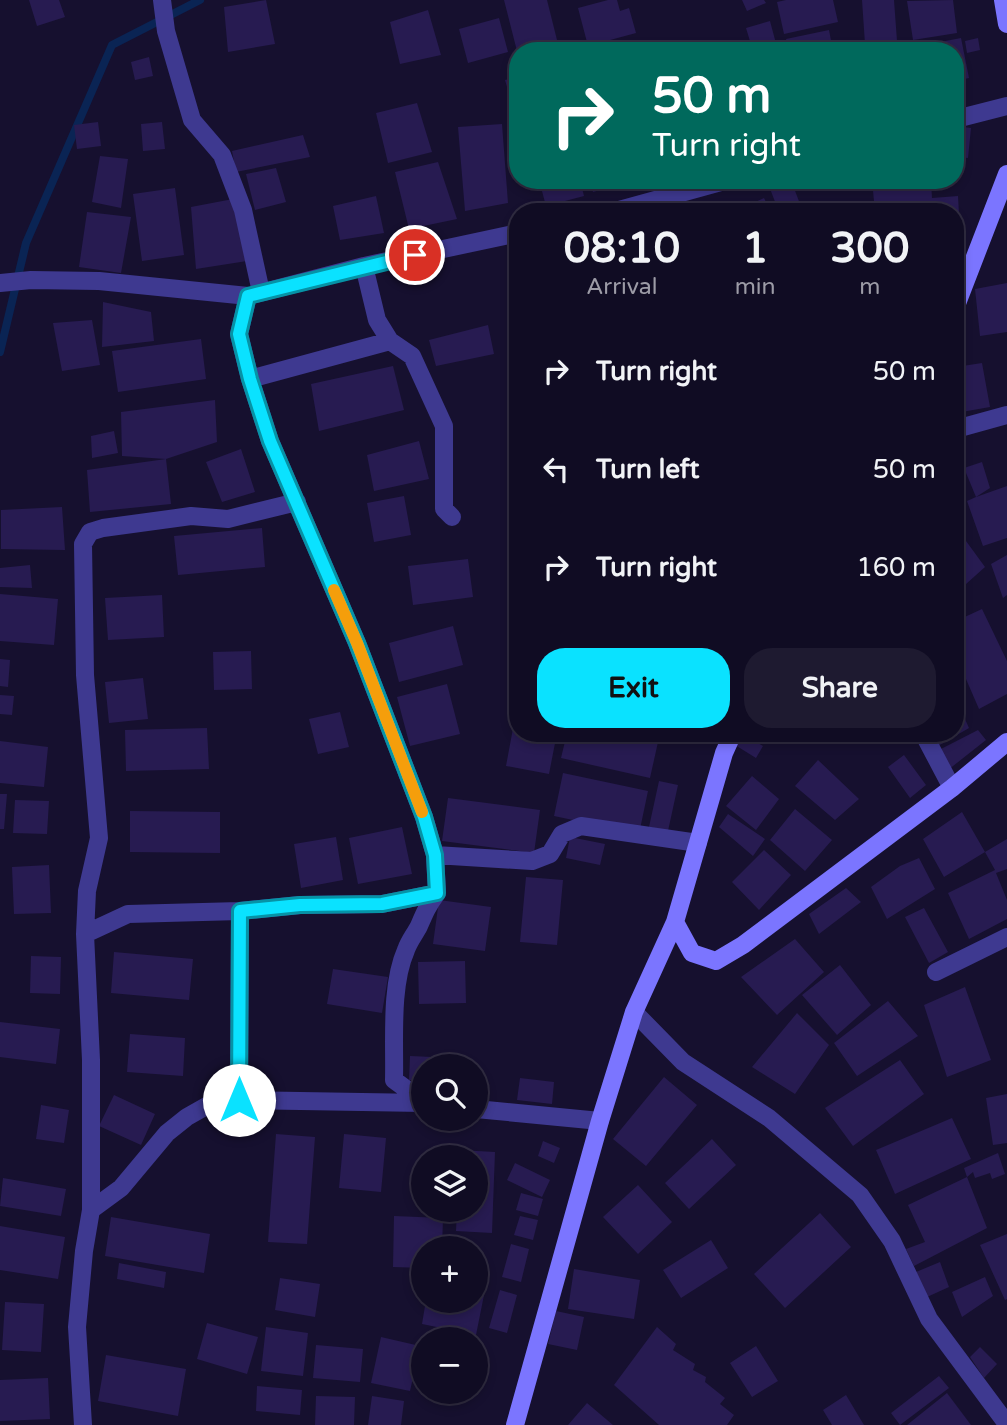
<!DOCTYPE html>
<html lang="en">
<head>
<meta charset="utf-8">
<style>
	:root { --surface:#100c23; --page:#1e1a30; --text:#f1f3f6; --muted:#9c9ba6; --line:#302c41; --accent:#0ae2ff }
	body { margin:0; font-family:"Varela Round",sans-serif; background:var(--page); color:var(--text); height:100vh; display:flex; flex-direction:column; font-size:26px; white-space:nowrap }
	* { box-sizing:border-box; margin:0 }
	p { font-size:23px; color:var(--muted) }
	.icon { flex:none; width:38px; height:38px; fill:none; stroke:currentColor; stroke-width:2; stroke-linecap:round; stroke-linejoin:round }
	.map { position:relative; flex:1; overflow:hidden }
	.details { position:absolute; left:509px; top:203px; width:455px; height:539px; display:flex; flex-direction:column; background:var(--surface); border-radius:28px; box-shadow:0 4px 10px #0003,0 0 0 2px var(--line) }
	.details>* { flex:none }
	.banner { position:absolute; left:509px; top:42px; width:455px; height:147px; border-radius:28px; box-shadow:0 4px 10px #0003,0 0 0 2px var(--line); background:#00695c; color:#fff; overflow:hidden }
	.controls { position:absolute; left:411px; top:1054px; display:grid; gap:14px }
	.controls a { display:grid; place-items:center; width:77px; height:77px; border-radius:50%; background:var(--surface); box-shadow:0 4px 10px #0003,0 0 0 2px var(--line); font-size:35px }
	.pin { position:absolute; display:grid; place-items:center; width:60px; height:60px; color:#fff; margin:-30px; border:4px solid #fff; border-radius:50%; box-shadow:0 2px 7px #0007 }
	.me { position:absolute; width:77px; margin:-38px; rotate:0deg; stroke-linejoin:round; filter:drop-shadow(0 0 5px #0008) }
	.turn { display:flex; align-items:center; gap:24px; height:147px; padding:0 28px; font-size:32px }
	.turn .icon { width:91px; height:91px; stroke-width:2.5 }
	.turn b { display:block; font-size:49px; line-height:60px }
	.eta { display:flex; justify-content:space-evenly; align-items:center; height:119px; text-align:center }
	.eta b { font-size:42px; font-weight:800; line-height:49px }
	.button { display:flex; gap:14px; margin-top:auto; padding:14px 28px }
	.button a { flex:1; height:80px; border-radius:28px; background:var(--accent); color:#111; font-size:28px; font-weight:800; line-height:80px; text-align:center }
	.button a+a { background:var(--page); color:var(--text) }
	ul { padding:0; list-style:none }
	li { display:flex; align-items:center; gap:21px; height:98px; padding:0 28px }
	li div { flex:1 }
	li b { display:block; font-size:26px }
	li em { font-style:normal }
	.map>svg:first-child { display:block }
</style>
</head>
<body>
<div class="map">
<svg width="1007" height="1425" viewBox="0 0 1007 1425">
	<rect width="100%" height="100%" fill="#16102f"/>
	<g fill="none" stroke-linecap="round" stroke-linejoin="round">
		<path stroke="#0a2454" stroke-width="8" d="M0 352 26 243 112 45 200 0"/>
	</g>
	<path fill="#271b51" d="M29 0H59L65 17 37 26Z
		M266 0 275 44 228 52 224 7Z
		M504 0H547L559 48 549 51H517Z
		M608 0H617L620 11 629 8 636 33 588 46 578 8Z
		M742 0H764L766 3 747 11Z
		M786 0H833L838 22 784 34 777 2Z
		M862 0H894L897 41 865 44Z
		M953 0 957 33 913 40 907 1Z
		M428 10 441 55 400 64 390 22Z
		M499 18 508 52 468 63 459 29Z
		M770 21 778 51H753L746 28Z
		M829 30 833 51H789L786 39Z
		M961 38 969 78 956 81V51H910L909 48Z
		M978 38 980 50 967 53 965 41Z
		M149 57 153 76 135 80 131 62Z
		M518 77V122H517L505 80Z
		M417 103 432 152 388 163 376 113Z
		M98 122 101 146 77 149 74 125Z
		M162 122 165 149 143 151 141 124Z
		M502 124 508 203 465 211 458 127Z
		M956 126 971 128 968 158 956 157Z
		M303 135 310 157 236 172 232 151Z
		M100 156 128 159 121 208 92 202Z
		M438 162 457 219 409 229 395 172Z
		M276 168 286 202 255 210 246 174Z
		M539 180H580L584 196 546 206Z
		M590 180H633V181L593 192Z
		M770 180H791L803 212H779L767 181Z
		M872 180H931L932 198 958 196 959 214 956 215V212H875Z
		M175 188 184 255 142 261 133 194Z
		M376 196 384 233 340 240 333 206Z
		M764 198 771 212H734Z
		M233 199 247 261 196 269 191 207Z
		M87 212 131 217 121 273 79 267Z
		M1007 283V332L980 336 975 289Z
		M103 302 151 312 154 341 102 347Z
		M92 320 100 365 62 371 53 323Z
		M488 325 494 354 436 366 429 340Z
		M201 339 206 379 118 392 112 351Z
		M982 363 990 407 956 413V367Z
		M393 366 404 410 319 431 311 384Z
		M215 400 217 442 166 459 171 504 90 512 87 470 166 459 122 456 121 412Z
		M114 431 118 453 92 458 91 436Z
		M419 441 429 479 374 491 367 455Z
		M241 449 255 492 222 502 206 462Z
		M982 462 990 488 976 497 1007 486V538L983 546 967 501 976 497 964 468Z
		M404 496 411 535 374 542 367 503Z
		M62 507 65 550 1 549V510Z
		M262 528 265 567 178 575 174 536Z
		M958 530 985 567 956 593V532Z
		M1007 555V595L1003 598 991 564Z
		M468 559 473 597 413 605 408 566Z
		M30 565 32 588 0 587V568Z
		M0 594 58 599 54 645 0 641Z
		M162 595 164 637 108 640 105 598Z
		M982 609 1007 661V694L979 709 956 656V621Z
		M453 626 463 665 399 682 389 643Z
		M251 651 252 689 214 690 213 652Z
		M0 659 10 660 8 687 0 686Z
		M143 678 148 719 109 723 105 682Z
		M447 684 460 734 410 746 397 697Z
		M0 695 14 696 12 715 0 714Z
		M956 699 969 728 931 750 923 733H956Z
		M517 707 518 733H557L549 774 506 766Z
		M340 712 349 747 318 754 309 719Z
		M207 728 209 769 126 771 125 730Z
		M978 730 986 740 948 770 937 751Z
		M567 733H660L650 778 561 758Z
		M741 733 763 746 756 758 735 745Z
		M0 741 48 747 44 787 0 783Z
		M904 755 926 785 910 798 888 767Z
		M818 760 859 799 835 820 795 786Z
		M563 773 648 791 639 834 554 816Z
		M752 776 779 799 756 830 726 806Z
		M659 781 678 785 668 831 649 827Z
		M0 794H7L4 829H0Z
		M448 798 540 810 534 853 442 841Z
		M15 800 49 801 47 834 13 833Z
		M795 809 832 840 805 871 770 840Z
		M130 811 220 812V853L130 852Z
		M962 812 985 852 944 877 923 839Z
		M728 814 765 839 753 856 719 827Z
		M402 827 412 874 358 884 349 838Z
		M336 837 343 880 301 888 294 844Z
		M570 837 605 844 600 865 566 858Z
		M1007 839V869L996 873 1007 900V919L969 939 948 893 995 870 985 852Z
		M764 850 791 875 759 910 732 882Z
		M919 858 935 889 887 919 871 887 900 866Z
		M49 865 51 913 14 914 12 867Z
		M526 877 563 880 557 945 520 942Z
		M846 888 861 902 819 934 809 914Z
		M439 900 491 907 485 951 433 944Z
		M924 908 948 952 929 963 905 917Z
		M795 939 824 972 777 1015 741 977Z
		M114 952 193 959 189 1000 111 993Z
		M31 956 61 957 60 994 30 993Z
		M465 961 466 1003 419 1004 418 962Z
		M840 965 871 1005 837 1035 802 995Z
		M333 969 388 977 382 1013 327 1004Z
		M965 987 991 1060 947 1077 924 1005Z
		M888 1001 918 1036 857 1076 834 1043Z
		M797 1013 829 1045 795 1094 752 1067Z
		M0 1022 60 1029 56 1064 0 1057Z
		M130 1034 185 1038 183 1076 127 1072Z
		M410 1056 456 1058V1066H424V1080H409Z
		M900 1060 924 1094 853 1146 825 1108Z
		M664 1077 697 1105 646 1166 613 1139Z
		M520 1078 554 1082 552 1104 517 1100Z
		M1007 1094V1143L993 1145 986 1098Z
		M114 1095 155 1114 141 1145 99 1126Z
		M41 1105 69 1110 64 1143 36 1139Z
		M952 1118 971 1159 895 1194 876 1150Z
		M276 1134 315 1137 307 1244 268 1242Z
		M344 1134 386 1138 381 1192 339 1188Z
		M712 1139 736 1165 689 1209 665 1183Z
		M543 1141 560 1148 554 1163 538 1156Z
		M459 1150 495 1152 492 1233 456 1231 457 1209H476V1157H459Z
		M998 1153 1005 1174 992 1179 990 1173 975 1178 973 1172 967 1177 964 1168Z
		M515 1163 550 1180 542 1197 507 1180Z
		M967 1177 987 1228 914 1266 906 1249 925 1242 908 1205Z
		M3 1178 66 1189 61 1216 0 1206Z
		M638 1185 672 1222 638 1254 603 1217Z
		M521 1193 543 1199 538 1216 516 1210Z
		M820 1213 851 1247 785 1308 754 1274Z
		M394 1216 443 1218 442 1248H424V1268L393 1267Z
		M520 1216 538 1220 533 1240 514 1235Z
		M111 1217 210 1234 204 1273 105 1256Z
		M0 1226 65 1237 58 1279 0 1270Z
		M1007 1234V1299L1005 1300 980 1245Z
		M711 1240 728 1268 681 1298 663 1270Z
		M511 1244 529 1249 521 1282 502 1277Z
		M940 1262 949 1287 927 1297 916 1272Z
		M119 1263 166 1272 164 1288 117 1279Z
		M574 1269 640 1280 634 1319 568 1309Z
		M985 1277 993 1296 962 1317 952 1292Z
		M280 1278 320 1284 315 1317 275 1310Z
		M500 1290 517 1295 507 1333 489 1328Z
		M476 1294 484 1295 476 1335 422 1324 426 1300H476Z
		M5 1302 44 1304 41 1352 2 1350Z
		M556 1311 584 1317 577 1350 548 1344Z
		M207 1323 258 1337 247 1374 197 1359Z
		M266 1327 308 1333 303 1376 261 1371Z
		M657 1327 676 1344 673 1350 695 1364 693 1370 706 1377 705 1382 725 1398 720 1404 734 1415 727 1425H659L614 1385Z
		M381 1337 420 1346 410 1391 371 1383Z
		M316 1345 363 1349 360 1382 313 1378Z
		M756 1346 778 1381 752 1397 730 1363Z
		M980 1347 997 1364 984 1378 970 1357Z
		M476 1352 484 1354 477 1385H476Z
		M106 1355 186 1369 178 1416 98 1401Z
		M939 1376 949 1388 900 1425 891 1413Z
		M48 1378 50 1419 0 1421V1380Z
		M257 1386 302 1390 300 1415 256 1411Z
		M947 1393 971 1425H907Z
		M846 1395 864 1425H832L823 1410Z
		M316 1396 355 1397 354 1425H315Z
		M372 1396 404 1401 401 1425H368Z
		M587 1403 613 1425H568Z"/>
	<g fill="none" stroke-linecap="round" stroke-linejoin="round">
		<path stroke="#3e3990" stroke-width="18" d="M162 0 166 31 192 120 222 155 243 210 261 292
			M956 119 1007 106
			M612 212 728 180
			M364 266 377 320 390 341 412 356 444 426V509L452 517
			M0 283 31 280 99 281 248 296 364 266 518 233
			M248 296 239 334 250 379 270 441 357 643 424 817 435 855 437 893C428 905 425 912 419 926 415 934 409 941 406 950 390 986 395 1041 394 1080L424 1102
			M250 379 390 341
			M956 429 1007 415
			M923 733 952 788
			M435 855 532 861 550 854 562 834 581 826 698 843
			M85 934 128 914 240 911 300 905 382 904 437 893
			M936 972 1007 937
			M634 1012 683 1062 769 1118 860 1195 892 1241 929 1319 1007 1424
			M239 1100 240 911
			M476 1109 600 1121
			M91 1210 121 1188 167 1133 187 1117 210 1104 239 1100 424 1103
			M83 1425 77 1327 84 1251 91 1210V1060L85 934 87 891 99 838 85 675 83 544 90 532 103 528 191 516 228 519 297 502"/>
		<path stroke="#7b75ff" stroke-width="18" d="M1003 0 1007 24
			M956 306 1007 174
			M675 922 692 953 716 961 743 945 952 788 1007 742
			M515 1425 600 1121 634 1012 675 922 724 753 733 733"/>
	</g>
	<g fill="none" stroke-linecap="round" stroke-linejoin="round">
		<defs>
			<path id="route" d="M239 1100 240 911 300 905 382 904 437 893 435 855 424 817 357 643 270 441 250 379 239 334 248 296 415 255"/>
		</defs>
		<use href="#route" stroke="#0693a6" stroke-width="18"/>
		<use href="#route" stroke="#0ae2ff" stroke-width="12"/>
		<path stroke="#f59e0b" stroke-width="12" d="M334 590 357 643 422 812"/>
	</g>
</svg>
<div class="controls">
<a><svg class="icon" aria-label="search" viewBox="0 0 24 24"><circle cx="10" cy="10" r="6"/><path d="M15 15l6 6"/></svg></a>
<a><svg class="icon" aria-label="layers" viewBox="0 0 24 24"><path d="M12 4l9 5-9 5-9-5zM3 14l9 5 9-5"/></svg></a>
<a>+</a>
<a>−</a>
</div>
<div class="pin" style="left:415px;top:255px;background:#d93025"><svg class="icon" aria-label="arrive" viewBox="0 0 24 24"><path d="M6 21V4h12l-3 4 3 4H6"/></svg></div>
<svg class="me" style="left:239px;top:1100px" viewBox="-20 -20 40 40"><circle r="19" fill="#fff"/><path d="M0-13L10 11 0 6-10 11z" fill="#0ae2ff"/></svg>
<div class="banner">
<div class="turn"><svg class="icon" aria-label="right" viewBox="0 0 24 24"><path d="M7 20v-9h11M14 6l5 5-5 5"/></svg><div><b>50 m</b>Turn right</div></div>
</div>
<section class="details">
<div class="eta">
<div><b>08:10</b><p>Arrival</p></div>
<div><b>1</b><p>min</p></div>
<div><b>300</b><p>m</p></div>
</div>
<ul>
<li><svg class="icon" aria-label="right" viewBox="0 0 24 24"><path d="M7 20v-9h11M14 6l5 5-5 5"/></svg><div><b>Turn right</b></div><em>50 m</em></li>
<li><svg class="icon" aria-label="left" viewBox="0 0 24 24"><path d="M17 20v-9H6M10 6l-5 5 5 5"/></svg><div><b>Turn left</b></div><em>50 m</em></li>
<li><svg class="icon" aria-label="right" viewBox="0 0 24 24"><path d="M7 20v-9h11M14 6l5 5-5 5"/></svg><div><b>Turn right</b></div><em>160 m</em></li>
</ul>
<div class="button"><a>Exit</a><a>Share</a></div>
</section>
</div>
</body>
</html>
